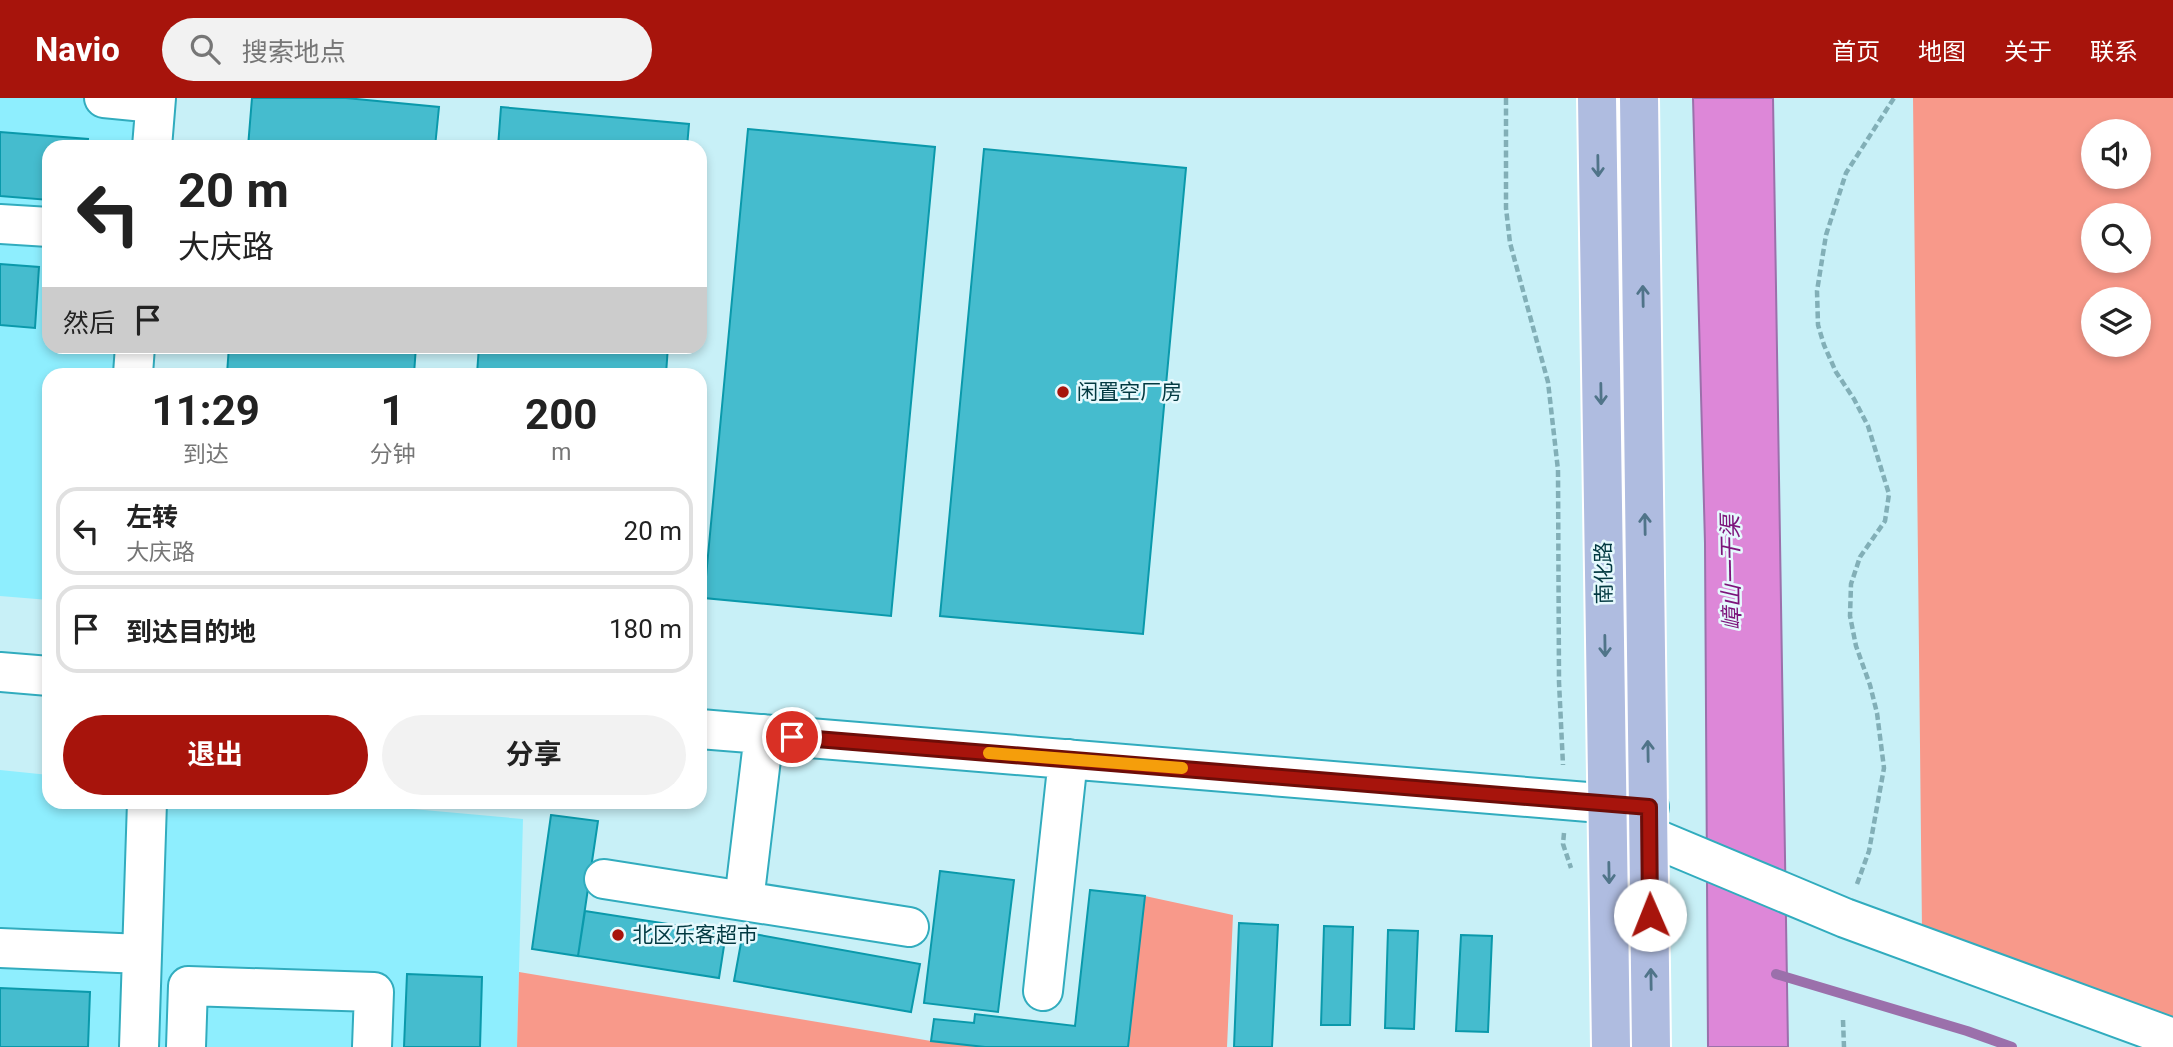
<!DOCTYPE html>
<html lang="zh">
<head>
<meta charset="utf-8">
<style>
	:root { --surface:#fff; --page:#f2f2f2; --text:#222; --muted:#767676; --line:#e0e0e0; --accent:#a7140c }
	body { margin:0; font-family:Roboto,"Noto Sans SC",sans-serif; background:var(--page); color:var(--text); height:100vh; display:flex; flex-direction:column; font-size:26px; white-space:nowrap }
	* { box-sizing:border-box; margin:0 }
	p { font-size:23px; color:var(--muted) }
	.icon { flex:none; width:38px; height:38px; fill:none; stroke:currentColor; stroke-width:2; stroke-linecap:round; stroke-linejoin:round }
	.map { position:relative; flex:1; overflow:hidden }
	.panel { position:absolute; left:42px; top:270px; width:665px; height:441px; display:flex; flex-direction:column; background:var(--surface); border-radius:21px; box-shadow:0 4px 10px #0003 }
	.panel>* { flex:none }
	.top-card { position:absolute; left:42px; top:42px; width:665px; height:214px; border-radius:21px; box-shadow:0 4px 10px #0003; background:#fff; color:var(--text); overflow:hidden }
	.tools { position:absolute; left:2081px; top:21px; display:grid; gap:14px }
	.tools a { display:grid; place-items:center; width:70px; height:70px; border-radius:50%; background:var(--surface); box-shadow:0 4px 10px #0003; font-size:35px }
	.pin { position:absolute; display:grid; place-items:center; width:60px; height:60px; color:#fff; margin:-30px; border:4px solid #fff; border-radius:50%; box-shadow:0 2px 7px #0007 }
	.me { position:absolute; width:77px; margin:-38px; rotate:359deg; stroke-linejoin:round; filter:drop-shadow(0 0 5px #0008) }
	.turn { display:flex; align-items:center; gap:24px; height:147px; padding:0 21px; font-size:32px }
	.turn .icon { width:91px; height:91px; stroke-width:2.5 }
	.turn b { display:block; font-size:49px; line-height:60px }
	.then { display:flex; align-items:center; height:66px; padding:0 21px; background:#0003; gap:14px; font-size:26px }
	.eta { display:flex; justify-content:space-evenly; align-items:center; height:119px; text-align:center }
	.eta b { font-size:42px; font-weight:700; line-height:49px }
	.primary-button { display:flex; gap:14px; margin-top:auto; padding:14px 21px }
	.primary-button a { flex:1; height:80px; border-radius:42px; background:var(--accent); color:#fff; font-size:28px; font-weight:700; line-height:80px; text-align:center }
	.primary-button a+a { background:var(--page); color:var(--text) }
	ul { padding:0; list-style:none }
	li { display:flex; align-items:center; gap:21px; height:88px; margin:0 14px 10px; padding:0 7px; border:4px solid var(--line); border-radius:21px }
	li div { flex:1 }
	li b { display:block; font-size:26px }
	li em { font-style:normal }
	header { display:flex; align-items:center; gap:42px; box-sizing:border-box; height:98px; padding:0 35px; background:var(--accent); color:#fff }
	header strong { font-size:33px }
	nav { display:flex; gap:38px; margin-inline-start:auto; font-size:24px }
	.search { width:490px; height:63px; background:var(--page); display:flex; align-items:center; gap:18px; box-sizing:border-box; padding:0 24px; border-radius:38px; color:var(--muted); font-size:26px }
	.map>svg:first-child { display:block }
</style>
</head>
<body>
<header>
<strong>Navio</strong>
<div class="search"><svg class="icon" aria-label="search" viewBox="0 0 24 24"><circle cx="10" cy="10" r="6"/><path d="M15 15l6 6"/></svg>搜索地点</div>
<nav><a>首页</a><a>地图</a><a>关于</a><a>联系</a></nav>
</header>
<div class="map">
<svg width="2173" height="949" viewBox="0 0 2173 949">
	<rect width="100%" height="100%" fill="#c8f0f7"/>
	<path fill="#8eeefe" d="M0 0H175L171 49H49V248L155 249 152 276H49V502L0 498Z
		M0 672 49 677V704H335L523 721 517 949H0Z"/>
	<path fill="#f8998a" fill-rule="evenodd" d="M1913 0H2173V924L1922 833ZM2093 33H2138V79H2093ZM2093 117H2138V163H2093ZM2093 201H2138V247H2093Z
		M1145 798 1233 817 1227 949H1128Z
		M519 874 931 943 985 949H517Z"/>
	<path fill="#dd87d8" stroke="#9b70ab" stroke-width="2" d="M1693 0H1773L1788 949H1708L1705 445Z"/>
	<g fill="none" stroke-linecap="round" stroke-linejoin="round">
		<path stroke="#9b70ab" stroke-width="10" d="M1776 876 1967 933 2012 949"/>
	</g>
	<path fill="#45bcce" stroke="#0a99ab" stroke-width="2" d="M252 0H346L439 9 435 49H248Z
		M501 9 689 26 687 49H498Z
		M748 31 935 49 891 518 704 500Z
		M0 34 88 41 87 49H49V102L0 98Z
		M984 51 1186 70 1143 536 940 518Z
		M0 166 39 169 35 230 0 227Z
		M229 248H416L414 276H227Z
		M479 248H668L666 276H477Z
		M551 717 598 723 578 858 532 851Z
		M940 773 1014 782 998 914 924 905Z
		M1090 792 1145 798 1128 949H985L931 943 934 921 974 925 975 916 1075 928Z
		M585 813 726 835 719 880 578 858Z
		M1239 825 1278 827 1272 949H1234Z
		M1324 828 1353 829 1350 927H1321Z
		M1388 832 1418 833 1414 931 1385 930Z
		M743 834 920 866 911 914 734 883Z
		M1461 837 1492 838 1488 934 1456 933Z
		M407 876 482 879 480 949H404Z
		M0 890 90 894 88 949H0Z"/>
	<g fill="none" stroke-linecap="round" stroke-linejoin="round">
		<defs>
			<path id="minor" d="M104 0 155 5
				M152 49 156 0
				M0 126 49 129
				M133 276 135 248
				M0 574 49 578
				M700 631 1649 709
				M1649 738 1845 820 2173 940
				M604 781 909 829
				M744 803 764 636
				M0 850 142 856
				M1043 893 1068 661
				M139 949 147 704
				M186 949 188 888 374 894 372 949"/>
			<path id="major" d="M1597 0 1611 949
				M1639 0 1651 949"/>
		</defs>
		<use href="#minor" stroke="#31acbe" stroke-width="42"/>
		<use href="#major" stroke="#fff" stroke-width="42"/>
		<path stroke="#82afb7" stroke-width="4.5" stroke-dasharray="7 3.5" stroke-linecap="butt" d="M1506 0V110L1510 145 1548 284 1558 372 1559 584 1563 667
			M1564 735 1563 746 1571 770
			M1857 786 1869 753 1884 670 1877 615 1870 587 1856 548 1850 518 1851 486 1860 459 1885 423 1889 396 1868 328 1854 301 1836 274 1824 247 1818 227 1817 193 1826 137 1846 75 1894 0
			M1843 922 1844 949"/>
		<use href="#minor" stroke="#fff" stroke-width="38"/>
		<use href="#major" stroke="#afbce0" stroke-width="38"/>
	</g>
	<defs><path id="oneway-shaft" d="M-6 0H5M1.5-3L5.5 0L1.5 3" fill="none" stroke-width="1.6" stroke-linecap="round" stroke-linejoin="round" transform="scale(1.75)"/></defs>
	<g stroke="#507489">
		<use href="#oneway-shaft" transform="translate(1598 68) rotate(89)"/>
		<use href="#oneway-shaft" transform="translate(1643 198) rotate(-91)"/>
		<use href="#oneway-shaft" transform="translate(1601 296) rotate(89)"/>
		<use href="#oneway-shaft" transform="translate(1645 426) rotate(-91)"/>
		<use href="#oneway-shaft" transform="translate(1605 548) rotate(89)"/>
		<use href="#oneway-shaft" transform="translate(1648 653) rotate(-91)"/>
		<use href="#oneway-shaft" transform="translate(1609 775) rotate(89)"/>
		<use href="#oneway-shaft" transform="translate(1651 881) rotate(-91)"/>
	</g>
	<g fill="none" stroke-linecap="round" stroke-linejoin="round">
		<defs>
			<path id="route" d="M792 639 1649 709 1650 817"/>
		</defs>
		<use href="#route" stroke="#6d0d08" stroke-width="18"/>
		<use href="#route" stroke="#a7140c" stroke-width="12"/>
		<path stroke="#f59e0b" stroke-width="12" d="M989 655 1182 670"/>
	</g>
	<g fill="#a7140c" stroke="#e6f9fd" stroke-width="2.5">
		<circle cx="1063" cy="294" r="7"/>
		<circle cx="618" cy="837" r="7"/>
	</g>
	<g text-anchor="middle" stroke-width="5" stroke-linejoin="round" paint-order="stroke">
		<g font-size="21" fill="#023941" stroke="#e6f9fd" text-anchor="start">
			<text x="1077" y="301">闲置空厂房</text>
			<text x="632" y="844">北区乐客超市</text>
		</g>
		<g font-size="21" fill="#023941" stroke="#e6f9fd">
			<text transform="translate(1604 475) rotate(-91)" y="7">南化路</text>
		</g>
		<g font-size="23" font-style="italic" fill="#7c137a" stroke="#e6f9fd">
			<text transform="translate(1731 475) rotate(-91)" y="8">嶂山一干渠</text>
		</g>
	</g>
</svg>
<div class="tools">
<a><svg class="icon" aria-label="sound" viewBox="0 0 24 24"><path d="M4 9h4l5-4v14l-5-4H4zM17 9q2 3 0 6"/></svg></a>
<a><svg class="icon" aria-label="search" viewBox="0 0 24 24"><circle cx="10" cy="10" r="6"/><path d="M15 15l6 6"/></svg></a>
<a><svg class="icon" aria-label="layers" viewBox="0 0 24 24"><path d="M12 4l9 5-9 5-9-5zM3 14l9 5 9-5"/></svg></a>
</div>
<div class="pin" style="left:792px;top:639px;background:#d93025"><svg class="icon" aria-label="arrive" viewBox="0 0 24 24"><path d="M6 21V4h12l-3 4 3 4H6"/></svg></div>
<svg class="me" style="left:1650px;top:817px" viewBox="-20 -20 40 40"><circle r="19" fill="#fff"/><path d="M0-13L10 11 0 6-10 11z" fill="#a7140c"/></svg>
<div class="top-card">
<div class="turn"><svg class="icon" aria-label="left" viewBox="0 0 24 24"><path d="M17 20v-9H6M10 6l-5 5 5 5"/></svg><div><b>20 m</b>大庆路</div></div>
<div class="then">然后<svg class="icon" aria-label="arrive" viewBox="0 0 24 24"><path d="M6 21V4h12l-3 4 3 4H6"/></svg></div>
</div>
<section class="panel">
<div class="eta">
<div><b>11:29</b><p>到达</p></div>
<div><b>1</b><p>分钟</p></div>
<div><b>200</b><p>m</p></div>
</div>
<ul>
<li><svg class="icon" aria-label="left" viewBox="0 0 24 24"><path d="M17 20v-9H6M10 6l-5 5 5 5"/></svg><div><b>左转</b><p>大庆路</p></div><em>20 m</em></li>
<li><svg class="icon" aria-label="arrive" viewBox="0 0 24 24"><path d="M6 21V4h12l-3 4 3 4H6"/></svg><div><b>到达目的地</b></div><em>180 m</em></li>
</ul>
<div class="primary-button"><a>退出</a><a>分享</a></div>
</section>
</div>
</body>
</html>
